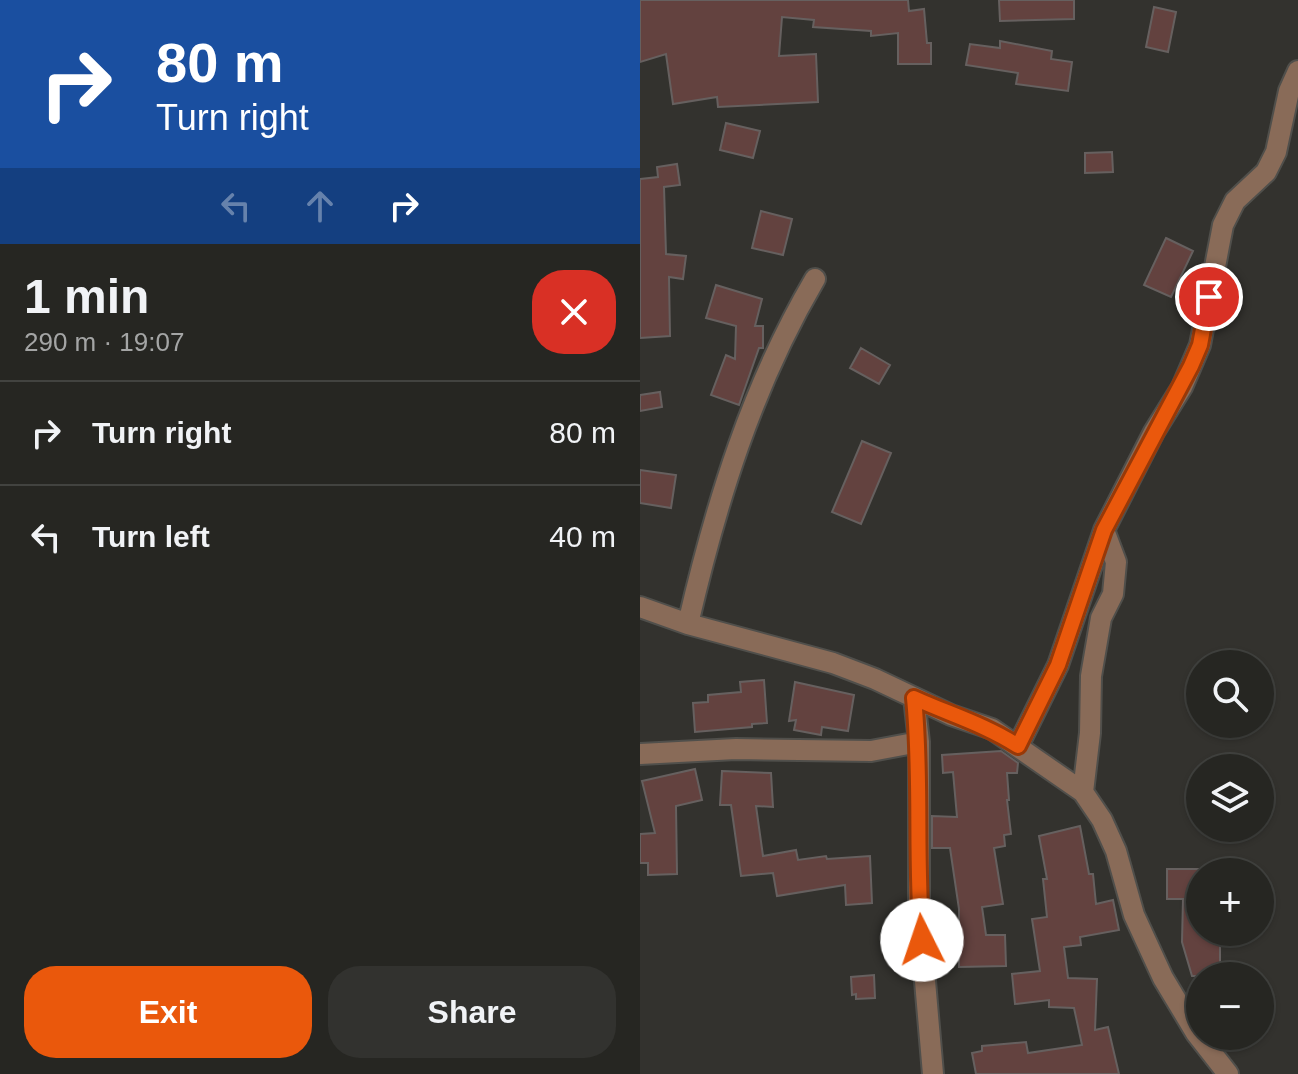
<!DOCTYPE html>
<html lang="en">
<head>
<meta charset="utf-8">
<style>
	:root { --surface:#262622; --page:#32322f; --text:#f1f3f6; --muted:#a4a5a5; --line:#424340; --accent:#ea580c }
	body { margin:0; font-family:Arial,sans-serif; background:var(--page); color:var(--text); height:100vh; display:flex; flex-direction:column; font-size:30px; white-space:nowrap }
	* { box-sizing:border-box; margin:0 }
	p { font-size:26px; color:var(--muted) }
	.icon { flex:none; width:44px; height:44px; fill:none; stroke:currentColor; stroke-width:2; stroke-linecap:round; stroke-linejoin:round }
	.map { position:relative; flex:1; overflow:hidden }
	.panel { display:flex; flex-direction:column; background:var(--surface); width:640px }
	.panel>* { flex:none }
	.top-card { background:#1a4fa0; color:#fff; overflow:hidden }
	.fabs { position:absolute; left:546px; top:650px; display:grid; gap:16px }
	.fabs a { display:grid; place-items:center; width:88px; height:88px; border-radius:50%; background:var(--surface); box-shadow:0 2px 6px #0004,0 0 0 2px var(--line); font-size:40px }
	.pin { position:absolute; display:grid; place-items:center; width:68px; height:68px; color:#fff; margin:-34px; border:4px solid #fff; border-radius:50%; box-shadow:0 2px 8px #0007 }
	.me { position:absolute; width:88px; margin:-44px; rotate:356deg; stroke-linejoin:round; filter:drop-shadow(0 0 6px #0008) }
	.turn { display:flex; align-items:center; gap:28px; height:168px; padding:0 24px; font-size:36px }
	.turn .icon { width:104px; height:104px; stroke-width:2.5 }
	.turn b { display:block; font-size:56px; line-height:68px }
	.lanes { display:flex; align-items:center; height:76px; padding:0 24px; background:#0003; justify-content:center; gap:40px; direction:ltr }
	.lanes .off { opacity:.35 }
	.round { display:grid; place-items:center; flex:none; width:84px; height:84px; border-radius:32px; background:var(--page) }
	.headline { display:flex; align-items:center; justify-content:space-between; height:136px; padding:0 24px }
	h1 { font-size:48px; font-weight:700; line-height:60px }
	.primary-button { display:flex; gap:16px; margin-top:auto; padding:16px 24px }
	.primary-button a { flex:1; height:92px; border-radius:32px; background:var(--accent); color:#fff; font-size:32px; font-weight:700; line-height:92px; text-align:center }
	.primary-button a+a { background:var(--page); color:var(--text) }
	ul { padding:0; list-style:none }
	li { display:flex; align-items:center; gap:24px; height:104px; padding:0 24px; border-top:2px solid var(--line) }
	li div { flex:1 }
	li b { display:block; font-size:30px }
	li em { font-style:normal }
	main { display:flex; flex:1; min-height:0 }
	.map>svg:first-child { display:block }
</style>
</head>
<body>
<main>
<section class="panel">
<div class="top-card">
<div class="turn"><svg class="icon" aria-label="right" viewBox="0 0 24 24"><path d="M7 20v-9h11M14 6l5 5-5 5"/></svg><div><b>80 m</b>Turn right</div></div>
<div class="lanes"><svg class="icon off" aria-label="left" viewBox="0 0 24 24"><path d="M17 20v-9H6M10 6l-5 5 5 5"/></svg><svg class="icon off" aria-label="ahead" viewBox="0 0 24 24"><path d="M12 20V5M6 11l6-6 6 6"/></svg><svg class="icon" aria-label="right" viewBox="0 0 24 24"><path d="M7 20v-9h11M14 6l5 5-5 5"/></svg></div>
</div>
<div class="headline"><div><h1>1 min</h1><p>290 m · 19:07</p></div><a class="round" style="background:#d93025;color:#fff"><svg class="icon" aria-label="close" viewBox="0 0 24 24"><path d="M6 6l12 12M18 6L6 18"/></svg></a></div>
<ul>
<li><svg class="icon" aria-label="right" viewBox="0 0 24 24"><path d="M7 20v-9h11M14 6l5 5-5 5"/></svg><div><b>Turn right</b></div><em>80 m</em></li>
<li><svg class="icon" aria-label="left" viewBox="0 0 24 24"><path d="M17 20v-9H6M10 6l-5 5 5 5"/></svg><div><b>Turn left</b></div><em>40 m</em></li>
</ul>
<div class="primary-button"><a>Exit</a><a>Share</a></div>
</section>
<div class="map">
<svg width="658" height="1074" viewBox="0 0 658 1074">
	<rect width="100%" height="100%" fill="#33322e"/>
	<path fill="#63423f" stroke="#66605f" stroke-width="2" d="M0 0H268L269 11 284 9 287 43H291V64H258V33L231 36V31L173 27 174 20 142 17 139 56 176 54 178 102 78 107 77 97 33 104 26 54 0 62Z
		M359 0H434V19L360 21Z
		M514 7 536 12 528 52 506 47Z
		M360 41 412 51 411 59 432 62 428 91 376 84 378 73 326 65 330 44 360 48Z
		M86 123 120 131 113 158 80 150Z
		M472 152 473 172 445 173V153Z
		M37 164 40 185 24 187 26 254 46 256 43 279 29 277 30 336 0 338V179L18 177 17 167Z
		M121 211 152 219 143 255 112 248Z
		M526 238 553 251 531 297 504 285Z
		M76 285 122 299 115 326H123V348H119L99 405 71 395 86 355 95 359 96 326 66 318Z
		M221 348 250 365 239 384 210 368Z
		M20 392 22 407 0 411V395Z
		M222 441 251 453 221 524 192 512Z
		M0 470 36 475 31 508 0 503Z
		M124 680 127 723 112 724V727L55 732 53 703 68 702V695L101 692 100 682Z
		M155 682 214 695 208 731 182 727 181 735 154 730 156 720 149 721Z
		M361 751 378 763 377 773H367L369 800H367L371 834 364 835 365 846 354 848 363 904 342 907 346 935H365L366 966 319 967V909L310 848H292V816L317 817 313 772 303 773 302 755Z
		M55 769 62 800 36 806 37 874 8 875V863H0V834L15 833 2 781Z
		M82 771 131 773 133 807 116 806 123 856 156 850 158 860 186 856 187 859 230 856 232 903 206 905 205 885 137 896 133 873 101 876 91 805H80Z
		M440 826 449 874H453L456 904 473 900 479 930 440 937 441 945 424 947 428 978 457 979 455 1030 468 1027 479 1074H336L332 1053 342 1051V1046L386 1042 388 1053 442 1045 434 1008 409 1007V1000L375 1004 372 974 400 971 392 919 407 917 403 879H407L399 836Z
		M527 869H560V932H580V961L584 976H552L542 942 543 899H527Z
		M234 975 235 998 216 999V994L212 995 211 977Z"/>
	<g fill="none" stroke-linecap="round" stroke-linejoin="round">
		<defs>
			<path id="minor" d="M0 607 48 624 193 663 235 679 311 715 352 729 443 792 462 820 476 851 494 915 523 978 556 1033 588 1074
				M48 624C76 503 112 386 175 279
				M274 698 279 742V911L293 1074
				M378 746 418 665 464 530 514 432 542 387 560 345 583 225 595 201 626 172 636 152 649 91 658 71
				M0 754 96 749 231 751 279 742
				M443 792 450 733 451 676 461 618 473 594 476 562 464 530"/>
		</defs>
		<use href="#minor" stroke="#504f4b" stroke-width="24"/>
		<use href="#minor" stroke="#896b58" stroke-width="20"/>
	</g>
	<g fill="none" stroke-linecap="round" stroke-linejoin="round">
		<defs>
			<path id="route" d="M282 940C275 860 282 778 274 698 309 714 346 725 378 746L418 665 464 530 551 366 560 345 569 297"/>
		</defs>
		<use href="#route" stroke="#983908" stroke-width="20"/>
		<use href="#route" stroke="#ea580c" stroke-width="14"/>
	</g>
</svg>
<div class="fabs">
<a><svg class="icon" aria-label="search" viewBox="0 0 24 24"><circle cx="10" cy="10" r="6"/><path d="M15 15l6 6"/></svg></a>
<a><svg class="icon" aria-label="layers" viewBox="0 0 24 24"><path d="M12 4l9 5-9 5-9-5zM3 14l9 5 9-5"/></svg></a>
<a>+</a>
<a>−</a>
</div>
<div class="pin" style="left:569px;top:297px;background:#d93025"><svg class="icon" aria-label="arrive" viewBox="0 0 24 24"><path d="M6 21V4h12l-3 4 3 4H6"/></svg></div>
<svg class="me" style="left:282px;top:940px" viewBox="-20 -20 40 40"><circle r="19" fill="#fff"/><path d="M0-13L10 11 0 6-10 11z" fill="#ea580c"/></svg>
</div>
</main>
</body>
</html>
